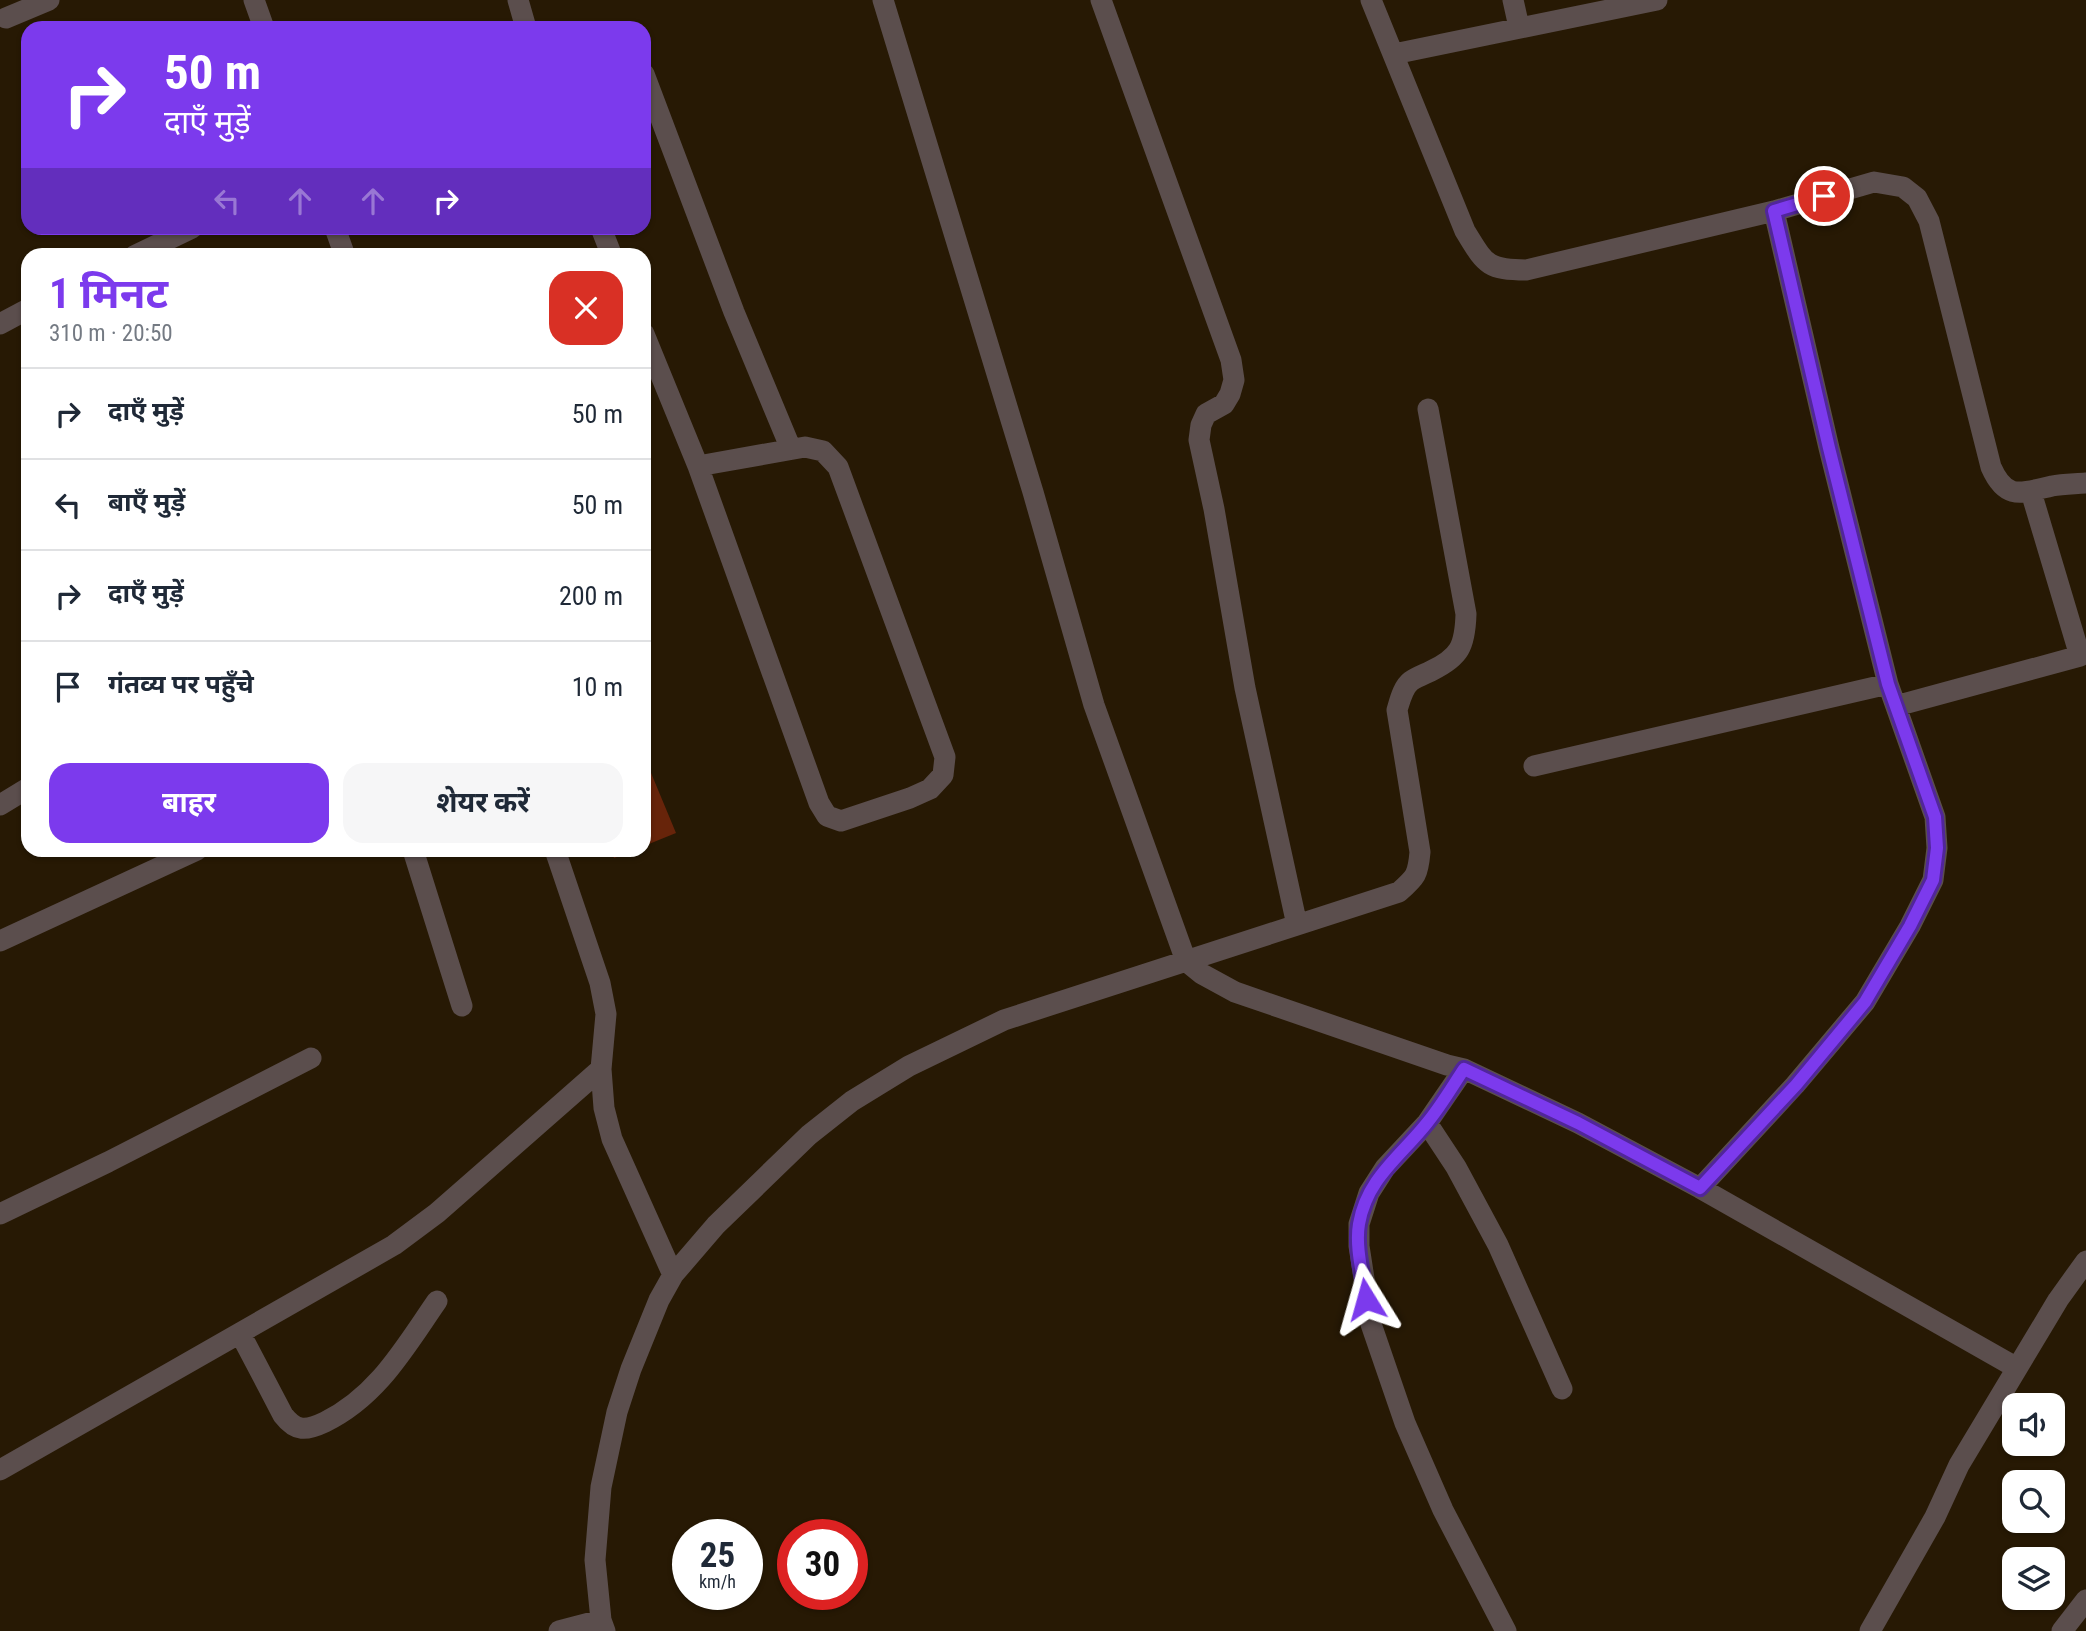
<!DOCTYPE html>
<html lang="hi">
<head>
<meta charset="utf-8">
<style>
	:root { --surface:#fff; --page:#f6f6f7; --text:#1f2937; --muted:#747a83; --line:#e0e1e3; --accent:#7c3aed }
	body { margin:0; font-family:"Roboto Condensed","Noto Sans Devanagari",sans-serif; background:var(--page); color:var(--text); height:100vh; display:flex; flex-direction:column; font-size:26px; white-space:nowrap }
	* { box-sizing:border-box; margin:0 }
	p { font-size:23px; color:var(--muted) }
	.icon { flex:none; width:38px; height:38px; fill:none; stroke:currentColor; stroke-width:2; stroke-linecap:round; stroke-linejoin:round }
	.map { position:relative; flex:1; overflow:hidden }
	.side { position:absolute; left:21px; top:248px; width:630px; height:609px; display:flex; flex-direction:column; background:var(--surface); border-radius:21px; box-shadow:0 2px 5px #0004 }
	.side>* { flex:none }
	.hud { position:absolute; left:21px; top:21px; width:630px; height:214px; border-radius:21px; box-shadow:0 2px 5px #0004; background:#7c3aed; color:#fff; overflow:hidden }
	.fabs { position:absolute; left:2002px; top:1393px; display:grid; gap:14px }
	.fabs a { display:grid; place-items:center; width:63px; height:63px; border-radius:14px; background:var(--surface); box-shadow:0 2px 5px #0004; font-size:35px }
	.speed { position:absolute; left:672px; top:1519px; display:flex; gap:14px; font-size:35px; font-weight:700; text-align:center }
	.speed>* { display:grid; place-content:center; width:91px; height:91px; border-radius:50%; background:var(--surface); box-shadow:0 2px 5px #0004; line-height:1 }
	.speed small { font-size:18px; font-weight:400 }
	.speed .limit { border:10px solid #d22; background:#fff; color:#111 }
	.pin { position:absolute; display:grid; place-items:center; width:60px; height:60px; color:#fff; margin:-30px; border:4px solid #fff; border-radius:50%; box-shadow:0 2px 7px #0007 }
	.me { position:absolute; width:77px; margin:-38px; rotate:352deg; stroke-linejoin:round; filter:drop-shadow(0 0 5px #0008) }
	.turn { display:flex; align-items:center; gap:24px; height:147px; padding:0 28px; font-size:32px }
	.turn .icon { width:91px; height:91px; stroke-width:2.5 }
	.turn b { display:block; font-size:49px; line-height:60px }
	.lanes { display:flex; align-items:center; height:66px; padding:0 28px; background:#0003; justify-content:center; gap:35px; direction:ltr }
	.lanes .off { opacity:.35 }
	.round { display:grid; place-items:center; flex:none; width:74px; height:74px; border-radius:21px; background:var(--page) }
	.headline { display:flex; align-items:center; justify-content:space-between; height:119px; padding:0 28px }
	h1 { font-size:42px; font-weight:700; line-height:52px; color:var(--accent) }
	.cta { display:flex; gap:14px; margin-top:auto; padding:14px 28px }
	.cta a { flex:1; height:80px; border-radius:21px; background:var(--accent); color:#fff; font-size:28px; font-weight:700; line-height:80px; text-align:center }
	.cta a+a { background:var(--page); color:var(--text) }
	ul { padding:0; list-style:none }
	li { display:flex; align-items:center; gap:21px; height:91px; padding:0 28px; border-top:2px solid var(--line) }
	li div { flex:1 }
	li b { display:block; font-size:26px }
	li em { font-style:normal }
	.map>svg:first-child { display:block }
</style>
</head>
<body>
<div class="map">
<svg width="2086" height="1631" viewBox="0 0 2086 1631">
	<rect width="100%" height="100%" fill="#271904"/>
	<path fill="#67240a" d="M644 756 676 833 644 846Z
		M611 850H634V851L614 858Z"/>
	<g fill="none" stroke-linecap="round" stroke-linejoin="round">
		<path stroke="#5b4e4d" stroke-width="21" d="M254 0 264 28
			M518 0 526 28
			M883 0 1033 492 1094 705 1186 961 1202 974 1235 992 1447 1065 1464 1069 1578 1123 1700 1188 2017 1368
			M1101 0 1231 360 1234 380 1230 394 1224 404 1206 414 1201 425 1199 440 1214 509 1245 688 1297 925
			M1371 0 1465 231C1485 263 1486 270 1526 270L1774 211 1874 182 1903 187 1917 198 1929 221 1991 467C2006 501 2021 493 2052 486 2063 484 2075 484 2086 483
			M1513 0 1519 27
			M6 18 49 0
			M1394 54 1657 0
			M644 74 734 312 791 449
			M335 228 345 256
			M601 228 612 256
			M134 256 192 228
			M0 324 28 309
			M644 334 698 466 819 803 827 816 841 821 910 798 930 789 943 775 945 757 838 467 823 451 805 447 698 466
			M1896 706 2080 656 2031 492
			M1534 766 1888 684
			M0 805 28 788
			M413 850 462 1006
			M555 850 600 983 606 1014 601 1069 604 1108 612 1139 673 1275
			M0 941 197 850
			M1464 1069 1427 1123 1385 1168 1369 1193 1359 1224V1246L1371 1324 1405 1423 1443 1510 1506 1631
			M1427 1123 1456 1167 1498 1245 1562 1389
			M1700 1188 1795 1085 1865 1002 1910 926 1933 880 1937 848 1935 817 1888 684 1829 448 1774 211
			M0 1214 108 1162 311 1058
			M240 1333 283 1415C296 1432 306 1431 325 1422 378 1396 405 1347 437 1301
			M0 1470 394 1245 437 1213 601 1069
			M559 1631 601 1620
			M605 1631 601 1620 595 1560 601 1487 617 1412 631 1369 659 1300 673 1275 716 1225 809 1135 852 1101 909 1066 1004 1020 1399 892C1416 877 1418 875 1420 852L1397 710C1400 700 1403 687 1411 681 1417 677 1425 674 1431 671 1460 657 1465 646 1466 614L1428 409
			M1870 1631 1935 1517 1959 1465 2058 1300 2086 1261
			M2062 1631 2086 1600"/>
	</g>
	<g fill="none" stroke-linecap="round" stroke-linejoin="round">
		<defs>
			<path id="route" d="M1366 1299C1363 1275 1355 1247 1359 1224 1367 1178 1401 1156 1427 1123 1441 1106 1452 1087 1464 1069L1578 1123 1700 1188 1796 1085 1865 1002 1910 926 1933 880 1937 848 1935 817 1888 684 1829 448 1774 211 1824 196"/>
		</defs>
		<use href="#route" stroke="#51269a" stroke-width="18"/>
		<use href="#route" stroke="#7c3aed" stroke-width="12"/>
	</g>
</svg>
<div class="fabs">
<a><svg class="icon" aria-label="sound" viewBox="0 0 24 24"><path d="M4 9h4l5-4v14l-5-4H4zM17 9q2 3 0 6"/></svg></a>
<a><svg class="icon" aria-label="search" viewBox="0 0 24 24"><circle cx="10" cy="10" r="6"/><path d="M15 15l6 6"/></svg></a>
<a><svg class="icon" aria-label="layers" viewBox="0 0 24 24"><path d="M12 4l9 5-9 5-9-5zM3 14l9 5 9-5"/></svg></a>
</div>
<div class="speed"><div>25<small>km/h</small></div><div class="limit">30</div></div>
<div class="pin" style="left:1824px;top:196px;background:#d93025"><svg class="icon" aria-label="arrive" viewBox="0 0 24 24"><path d="M6 21V4h12l-3 4 3 4H6"/></svg></div>
<svg class="me" style="left:1366px;top:1299px" viewBox="-20 -20 40 40"><path d="M0-17L14 15 0 8-14 15z" fill="#7c3aed" stroke="#fff" stroke-width="4"/></svg>
<div class="hud">
<div class="turn"><svg class="icon" aria-label="right" viewBox="0 0 24 24"><path d="M7 20v-9h11M14 6l5 5-5 5"/></svg><div><b>50 m</b>दाएँ मुड़ें</div></div>
<div class="lanes"><svg class="icon off" aria-label="left" viewBox="0 0 24 24"><path d="M17 20v-9H6M10 6l-5 5 5 5"/></svg><svg class="icon off" aria-label="ahead" viewBox="0 0 24 24"><path d="M12 20V5M6 11l6-6 6 6"/></svg><svg class="icon off" aria-label="ahead" viewBox="0 0 24 24"><path d="M12 20V5M6 11l6-6 6 6"/></svg><svg class="icon" aria-label="right" viewBox="0 0 24 24"><path d="M7 20v-9h11M14 6l5 5-5 5"/></svg></div>
</div>
<section class="side">
<div class="headline"><div><h1>1 मिनट</h1><p>310 m · 20:50</p></div><a class="round" style="background:#d93025;color:#fff"><svg class="icon" aria-label="close" viewBox="0 0 24 24"><path d="M6 6l12 12M18 6L6 18"/></svg></a></div>
<ul>
<li><svg class="icon" aria-label="right" viewBox="0 0 24 24"><path d="M7 20v-9h11M14 6l5 5-5 5"/></svg><div><b>दाएँ मुड़ें</b></div><em>50 m</em></li>
<li><svg class="icon" aria-label="left" viewBox="0 0 24 24"><path d="M17 20v-9H6M10 6l-5 5 5 5"/></svg><div><b>बाएँ मुड़ें</b></div><em>50 m</em></li>
<li><svg class="icon" aria-label="right" viewBox="0 0 24 24"><path d="M7 20v-9h11M14 6l5 5-5 5"/></svg><div><b>दाएँ मुड़ें</b></div><em>200 m</em></li>
<li><svg class="icon" aria-label="arrive" viewBox="0 0 24 24"><path d="M6 21V4h12l-3 4 3 4H6"/></svg><div><b>गंतव्य पर पहुँचे</b></div><em>10 m</em></li>
</ul>
<div class="cta"><a>बाहर</a><a>शेयर करें</a></div>
</section>
</div>
</body>
</html>
